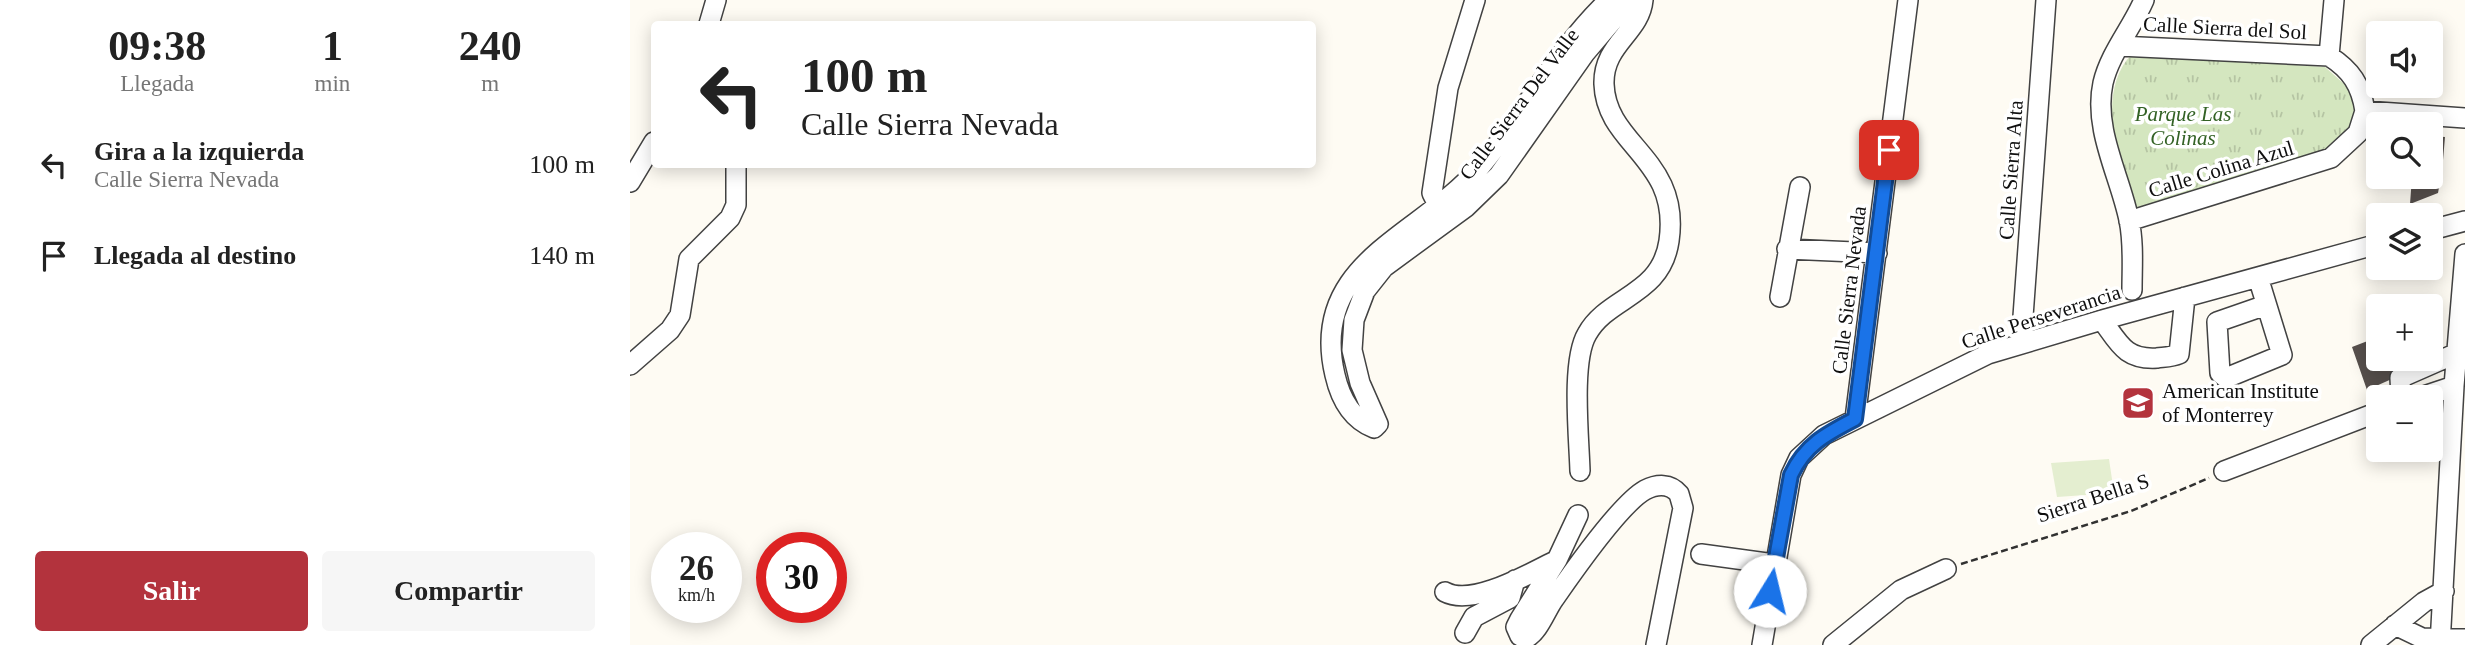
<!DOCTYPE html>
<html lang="es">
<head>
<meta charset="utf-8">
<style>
	:root { --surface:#fff; --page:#f6f6f6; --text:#222; --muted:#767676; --accent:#b3333d }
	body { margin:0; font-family:Georgia,serif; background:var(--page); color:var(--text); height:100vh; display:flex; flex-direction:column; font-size:26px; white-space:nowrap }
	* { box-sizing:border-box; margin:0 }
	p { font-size:23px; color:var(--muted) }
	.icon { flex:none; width:38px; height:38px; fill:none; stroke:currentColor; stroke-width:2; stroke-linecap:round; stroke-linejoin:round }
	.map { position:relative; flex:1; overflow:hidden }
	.panel { display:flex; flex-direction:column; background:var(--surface); width:630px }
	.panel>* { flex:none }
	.top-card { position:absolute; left:21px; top:21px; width:665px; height:147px; border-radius:7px; box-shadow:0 4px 18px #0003; background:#fff; color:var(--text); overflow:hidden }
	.buttons { position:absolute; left:1736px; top:21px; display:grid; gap:14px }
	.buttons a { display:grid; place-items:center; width:77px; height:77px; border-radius:7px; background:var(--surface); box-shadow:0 4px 18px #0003; font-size:35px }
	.speed { position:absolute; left:21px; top:532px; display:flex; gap:14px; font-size:35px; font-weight:700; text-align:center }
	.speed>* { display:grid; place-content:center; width:91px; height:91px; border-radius:50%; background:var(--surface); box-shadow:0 4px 18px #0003; line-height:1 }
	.speed small { font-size:18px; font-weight:400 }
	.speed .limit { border:10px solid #d22; background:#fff; color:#111 }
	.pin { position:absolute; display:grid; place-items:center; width:60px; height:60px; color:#fff; margin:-30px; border-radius:14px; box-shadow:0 4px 10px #0006 }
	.me { position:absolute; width:77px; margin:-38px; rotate:9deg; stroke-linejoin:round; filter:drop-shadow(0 0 5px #0008) }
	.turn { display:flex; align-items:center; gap:24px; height:147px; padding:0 35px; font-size:32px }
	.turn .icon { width:91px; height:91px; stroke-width:2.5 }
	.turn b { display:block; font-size:49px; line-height:60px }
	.eta { display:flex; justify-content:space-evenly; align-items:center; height:119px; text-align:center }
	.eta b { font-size:42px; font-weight:700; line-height:49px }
	.cta { display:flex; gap:14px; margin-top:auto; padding:14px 35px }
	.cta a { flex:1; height:80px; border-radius:7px; background:var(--accent); color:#fff; font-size:28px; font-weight:700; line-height:80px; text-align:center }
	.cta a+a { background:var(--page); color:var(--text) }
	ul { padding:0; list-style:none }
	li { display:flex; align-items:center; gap:21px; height:91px; padding:0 35px }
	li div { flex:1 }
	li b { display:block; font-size:26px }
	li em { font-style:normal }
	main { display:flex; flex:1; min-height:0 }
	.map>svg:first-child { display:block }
</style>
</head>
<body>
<main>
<section class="panel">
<div class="eta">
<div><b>09:38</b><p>Llegada</p></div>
<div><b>1</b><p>min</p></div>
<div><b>240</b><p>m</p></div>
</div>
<ul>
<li><svg class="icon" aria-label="left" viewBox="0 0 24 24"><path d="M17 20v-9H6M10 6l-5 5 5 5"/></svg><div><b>Gira a la izquierda</b><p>Calle Sierra Nevada</p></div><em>100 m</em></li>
<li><svg class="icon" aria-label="arrive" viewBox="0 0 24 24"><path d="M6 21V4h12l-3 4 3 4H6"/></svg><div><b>Llegada al destino</b></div><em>140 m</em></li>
</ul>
<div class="cta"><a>Salir</a><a>Compartir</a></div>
</section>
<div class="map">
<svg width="1835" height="645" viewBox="0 0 1835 645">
	<defs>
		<pattern id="park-tufts" width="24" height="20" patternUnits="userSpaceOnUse" patternTransform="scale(1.75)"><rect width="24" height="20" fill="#d4e6bf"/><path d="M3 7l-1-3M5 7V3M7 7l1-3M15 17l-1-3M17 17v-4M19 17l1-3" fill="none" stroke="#b5c4a3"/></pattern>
	</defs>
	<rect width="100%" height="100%" fill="#fefbf3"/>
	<path fill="url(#park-tufts)" d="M1502 54 1695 67 1721 90 1726 122 1705 147 1536 201 1507 207C1487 166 1465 91 1502 54Z"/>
	<path fill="#e4eed0" d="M1479 459 1484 493 1427 497 1421 463Z"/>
	<path fill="#57504d" d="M1801 136 1815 137 1813 160 1801 161Z
		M1812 171 1808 193 1780 204 1782 177H1801V173Z
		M1748 337V359H1757L1764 378 1737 390 1722 347Z"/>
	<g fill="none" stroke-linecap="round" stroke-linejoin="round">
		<defs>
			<path id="minor" d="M979 0C927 49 895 114 849 168 791 236 678 262 705 375 710 397 721 419 744 428L748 424 730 383 722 350 724 320 735 291 754 267 836 207 869 175 955 53 1000 0
				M79 24 86 0
				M1489 46 1699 56
				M1699 56C1721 70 1731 85 1735 111
				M1699 56 1704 0
				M0 182 24 142
				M808 205 802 193 818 88 845 0
				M1499 221 1701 158 1728 133 1735 111 1835 118
				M1801 230 1835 221
				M1157 249 1247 253
				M1628 277 1652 355 1596 378 1590 373 1587 322 1636 305
				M1502 290C1502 267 1504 243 1499 220 1490 176 1463 129 1473 83 1480 53 1502 28 1514 0
				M1150 297 1170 187
				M1472 320C1489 343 1495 360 1527 358 1535 357 1542 357 1549 354L1555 297
				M1391 344 1416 0
				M0 365 40 330 50 315 59 259 100 218 106 205V164
				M1771 397 1770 378 1827 353
				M1791 397 1824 386
				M1225 419 1278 0
				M950 471C949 437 941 361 957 334 978 296 1031 296 1039 241 1051 158 976 146 974 84 973 44 1010 33 1013 0
				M1594 471 1748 412
				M1071 554 1144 564
				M815 592C843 607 900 573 927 560
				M890 619 927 560 948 515
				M1765 625 1792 638 1835 639
				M906 627 897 618 890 619 886 627 890 636 896 638C908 633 916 610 924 599 942 573 990 504 1015 490 1027 484 1040 483 1049 494L1053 508 1026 645
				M835 633 844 617 880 598 885 580
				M1132 645 1161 475 1169 458 1194 435 1358 354 1472 320 1748 244
				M1203 645 1271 590 1316 569
				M1741 645 1794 602 1814 591
				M1810 645 1824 386 1835 254"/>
		</defs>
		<use href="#minor" stroke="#424242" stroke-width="22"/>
		<path stroke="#313131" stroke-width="2.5" stroke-dasharray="7 3.5" stroke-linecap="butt" d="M1331 564 1501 511 1579 478"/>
		<use href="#minor" stroke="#fff" stroke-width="19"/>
	</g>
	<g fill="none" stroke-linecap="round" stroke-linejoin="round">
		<defs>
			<path id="route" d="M1140 591 1161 475C1175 445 1196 434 1225 419L1259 150"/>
		</defs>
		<use href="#route" stroke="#114b97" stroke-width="18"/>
		<use href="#route" stroke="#1a73e8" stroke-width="12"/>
	</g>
	<defs>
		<symbol id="school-square" viewBox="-11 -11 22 22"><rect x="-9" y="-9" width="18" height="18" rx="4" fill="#b3333d" stroke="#fff"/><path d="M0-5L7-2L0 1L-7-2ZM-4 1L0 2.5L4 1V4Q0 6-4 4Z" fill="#fff"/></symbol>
	</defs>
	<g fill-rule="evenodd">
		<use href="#school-square" x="1489" y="384" width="38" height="38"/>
	</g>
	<g text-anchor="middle" stroke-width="7" stroke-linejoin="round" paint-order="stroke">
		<g font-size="21" fill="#0f0f0f" stroke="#fff">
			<text transform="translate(1595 28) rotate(3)" y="7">Calle Sierra del Sol</text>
			<text transform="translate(889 104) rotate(-53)" y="7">Calle Sierra Del Valle</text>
			<text transform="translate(1591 169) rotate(-17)" y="7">Calle Colina Azul</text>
			<text transform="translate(1381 170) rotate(-86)" y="7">Calle Sierra Alta</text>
			<text transform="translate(1219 290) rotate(-83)" y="7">Calle Sierra Nevada</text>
			<text transform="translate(1411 317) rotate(-18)" y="7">Calle Perseverancia</text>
			<text transform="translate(1463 498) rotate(-18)" y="7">Sierra Bella S</text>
		</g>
		<g font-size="21" font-style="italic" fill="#336225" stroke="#fff">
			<text x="1553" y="121">Parque Las<tspan x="1553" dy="24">Colinas</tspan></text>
		</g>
		<g font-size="21" fill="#0f0f0f" stroke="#fff" text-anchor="start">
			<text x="1532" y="398">American Institute<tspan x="1532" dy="24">of Monterrey</tspan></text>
		</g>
	</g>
</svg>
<div class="buttons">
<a><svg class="icon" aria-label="sound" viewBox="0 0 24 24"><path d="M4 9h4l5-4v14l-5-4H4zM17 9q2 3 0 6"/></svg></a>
<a><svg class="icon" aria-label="search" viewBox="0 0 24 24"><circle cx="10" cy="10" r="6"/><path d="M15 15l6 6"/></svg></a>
<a><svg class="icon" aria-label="layers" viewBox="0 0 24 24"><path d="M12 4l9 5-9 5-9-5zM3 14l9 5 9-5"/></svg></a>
<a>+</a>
<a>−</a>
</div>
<div class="speed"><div>26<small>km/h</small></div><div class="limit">30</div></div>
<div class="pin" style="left:1259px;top:150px;background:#d93025"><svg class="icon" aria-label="arrive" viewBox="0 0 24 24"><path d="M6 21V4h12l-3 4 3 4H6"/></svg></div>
<svg class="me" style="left:1140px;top:591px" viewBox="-20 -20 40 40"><circle r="19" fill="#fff"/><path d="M0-13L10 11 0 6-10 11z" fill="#1a73e8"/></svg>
<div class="top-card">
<div class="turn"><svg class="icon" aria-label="left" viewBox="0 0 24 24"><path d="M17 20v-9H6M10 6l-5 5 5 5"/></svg><div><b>100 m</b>Calle Sierra Nevada</div></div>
</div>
</div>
</main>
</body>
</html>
